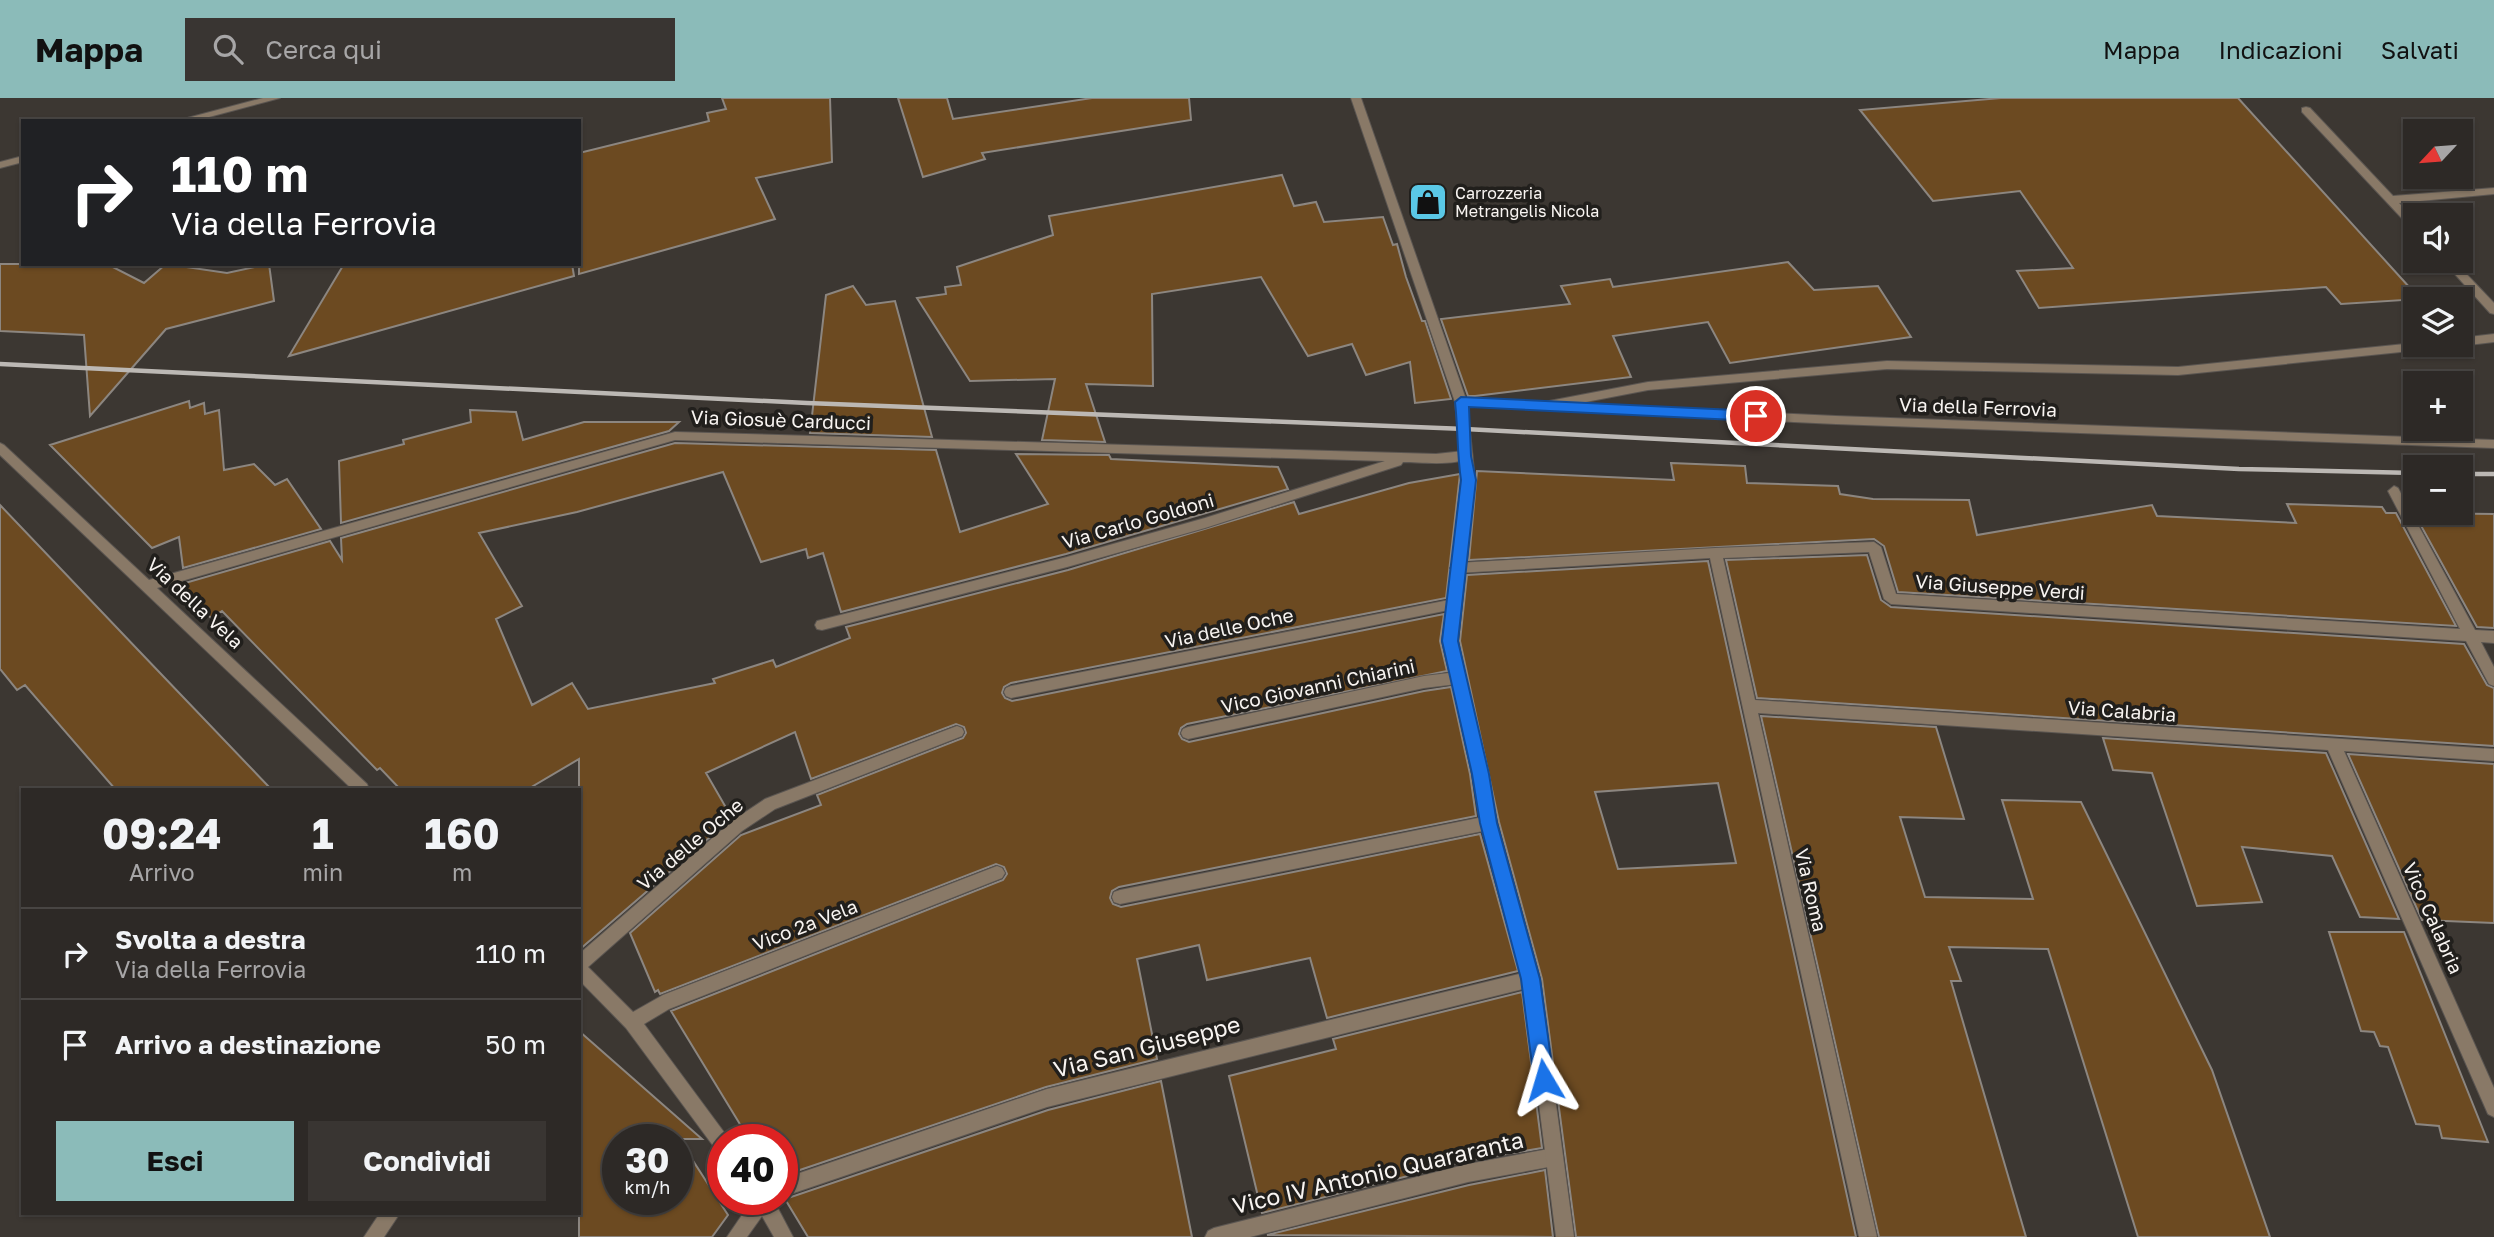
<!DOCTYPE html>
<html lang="it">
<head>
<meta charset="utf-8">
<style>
	:root { --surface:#2d2926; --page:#393532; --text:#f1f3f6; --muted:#a7a6a7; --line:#484543; --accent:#8bbbb9 }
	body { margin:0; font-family:"Golos Text",sans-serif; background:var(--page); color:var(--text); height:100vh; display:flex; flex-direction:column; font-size:26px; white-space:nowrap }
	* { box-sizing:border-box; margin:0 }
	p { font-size:23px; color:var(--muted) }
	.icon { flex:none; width:38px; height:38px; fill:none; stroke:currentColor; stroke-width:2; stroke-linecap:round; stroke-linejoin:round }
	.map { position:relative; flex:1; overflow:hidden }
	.side { position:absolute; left:21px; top:690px; width:560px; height:427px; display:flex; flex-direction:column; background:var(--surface); border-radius:0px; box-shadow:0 2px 5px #0004,0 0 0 2px var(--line) }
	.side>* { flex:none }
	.guide { position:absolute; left:21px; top:21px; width:560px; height:147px; border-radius:0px; box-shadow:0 2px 5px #0004,0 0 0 2px var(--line); background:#202124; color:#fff; overflow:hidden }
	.needle { width:46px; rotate:244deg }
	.controls { position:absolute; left:2403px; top:21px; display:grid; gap:14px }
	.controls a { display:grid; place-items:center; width:70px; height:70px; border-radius:0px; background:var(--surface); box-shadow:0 2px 5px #0004,0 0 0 2px var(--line); font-size:35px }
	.speed { position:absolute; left:602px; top:1026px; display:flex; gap:14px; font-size:35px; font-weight:700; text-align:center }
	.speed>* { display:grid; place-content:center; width:91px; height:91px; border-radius:50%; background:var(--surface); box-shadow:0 2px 5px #0004,0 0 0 2px var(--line); line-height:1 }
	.speed small { font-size:18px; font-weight:400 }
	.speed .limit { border:10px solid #d22; background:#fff; color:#111 }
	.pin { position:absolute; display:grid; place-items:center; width:60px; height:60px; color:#fff; margin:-30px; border:4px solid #fff; border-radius:50%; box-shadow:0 2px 7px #0007 }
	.me { position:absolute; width:77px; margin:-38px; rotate:353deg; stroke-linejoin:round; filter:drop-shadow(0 0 5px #0008) }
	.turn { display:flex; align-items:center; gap:24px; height:147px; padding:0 35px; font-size:32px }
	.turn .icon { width:91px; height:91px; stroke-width:2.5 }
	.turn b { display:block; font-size:49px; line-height:60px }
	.eta { display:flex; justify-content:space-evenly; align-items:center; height:119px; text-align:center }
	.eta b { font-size:42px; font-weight:700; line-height:49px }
	.primary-button { display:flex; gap:14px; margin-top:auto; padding:14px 35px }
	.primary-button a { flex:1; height:80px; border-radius:0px; background:var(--accent); color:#111; font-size:28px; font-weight:700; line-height:80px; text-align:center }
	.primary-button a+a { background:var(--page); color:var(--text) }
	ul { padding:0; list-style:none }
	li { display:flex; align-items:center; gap:21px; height:91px; padding:0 35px; border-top:2px solid var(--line) }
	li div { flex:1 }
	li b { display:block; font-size:26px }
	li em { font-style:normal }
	header { display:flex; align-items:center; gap:42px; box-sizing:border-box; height:98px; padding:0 35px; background:var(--accent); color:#111 }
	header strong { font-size:33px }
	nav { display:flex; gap:38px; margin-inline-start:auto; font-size:24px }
	.search { width:490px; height:63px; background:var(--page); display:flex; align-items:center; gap:18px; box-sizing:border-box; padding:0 24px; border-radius:0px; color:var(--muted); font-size:26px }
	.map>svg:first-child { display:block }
</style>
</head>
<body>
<header>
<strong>Mappa</strong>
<div class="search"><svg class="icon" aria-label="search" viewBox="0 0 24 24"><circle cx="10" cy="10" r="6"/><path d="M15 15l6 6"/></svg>Cerca qui</div>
<nav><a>Mappa</a><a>Indicazioni</a><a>Salvati</a></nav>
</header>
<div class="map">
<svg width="2494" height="1139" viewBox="0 0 2494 1139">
	<rect width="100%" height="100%" fill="#3c3732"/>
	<path fill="#6c4a21" stroke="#8c8680" stroke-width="2" fill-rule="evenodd" d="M722 0H830L832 64 756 80 775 121 579 176V55L709 23 707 15 726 11Z
		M898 0H947L953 21 1092 0H1189L1191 22 982 55 985 61 923 79Z
		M2001 0H2238L2420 201 2341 206 2326 189 2039 210 2017 173 2073 170 2020 93 1933 103 1860 12Z
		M1282 77 1294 108 1316 104 1324 124 1383 119 1393 147 1397 146 1406 179 1422 223H1425L1451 301 1415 305 1410 264 1366 277 1352 246 1308 258 1261 179 1152 196 1153 288 1086 286 1105 344 1042 342 1055 281 970 283 917 200 946 196 945 189 961 187 957 169 1053 137 1049 118Z
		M1788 164 1814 192 1878 188 1911 239 1730 265 1708 224 1613 238 1631 279 1475 298H1468L1441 221 1570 206 1561 188 1610 181 1613 189Z
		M0 166H107L144 185 166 166 227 175 269 166 274 203 166 231 90 318 84 237 0 233Z
		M344 166H572L574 178 289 258Z
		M853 188 866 207 895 203 932 339 810 335 826 197Z
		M189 303 190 310 204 305 205 316 219 312 224 372 254 366 275 387 287 381 321 431 183 470 179 439 152 450 50 347Z
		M470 312 516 314 523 342 584 324H679L669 333 341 425 339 363 404 346 403 342 471 324Z
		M675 345 936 352 960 434 1048 406 1016 356 1109 357 1111 361 1278 369 1288 391 1066 456 841 514 823 455 808 460 806 451 761 464 723 374 577 414 479 435 522 508 496 521 532 607 572 585 588 611 715 585 713 581 773 562 776 569 850 540 846 529 1068 472 1294 404 1299 416 1409 385 1460 376 1446 500 1011 585 1004 589 1002 595 1005 600 1012 603 1444 516 1440 543 1447 573 1187 626 1181 630 1179 636 1182 641 1189 644 1424 593 1451 589 1470 676 1476 718 1119 789 1112 793 1110 800 1113 806 1121 809 1480 736 1518 873 1327 920 1310 860 1207 882 1199 847 1137 861 1157 961 1046 989 782 1078V1041H749L671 913 1003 782 1007 776 1004 769 996 766 660 896 658 892 655 894 630 835 741 737 821 707 817 697 963 640 966 635 964 629 956 626 811 681 795 634 706 675 732 720 579 852V661L528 691H400L380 670 377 672 222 513 211 520 185 493V485L330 443 342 462 341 440Z
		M1671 365 1745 368 1747 385 1838 388 1840 396 1873 401 1969 402 1977 437 2152 407 2157 418 2296 425 2287 406 2382 409 2386 415H2396L2456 528 1898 494 1884 448 1874 441 1469 462 1477 373 1674 382Z
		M0 407 140 554 271 691H115L25 587 17 592 0 571Z
		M2414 415 2494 416V530L2477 529Z
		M1867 457 1881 502 1891 509 2464 546 2487 587 2494 590V648L1757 600 1726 462Z
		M1708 463 1856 1139H1576L1542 881 1499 724 1460 543 1467 477ZM1718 685 1736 765 1618 771 1595 694Z
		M1761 618 1936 629 1964 721 1900 719 1925 799 2033 801 2002 702 2081 704 2212 972 2270 1139H2138L2048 851 1949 849 1961 883H1951L2026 1139H1879Z
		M2103 640 2326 655 2399 821 2360 819 2332 758 2242 749 2262 804 2197 808 2152 675 2113 672Z
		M2348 656 2494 666V825L2422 822Z
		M2329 834H2404L2488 1044 2442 1040 2439 1028 2416 1026 2388 949 2380 948 2374 934 2361 933Z
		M1522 894 1542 1050 1467 1063 1262 1115 1229 978 1336 951 1333 941Z
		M579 933 702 1041H679L728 1117 712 1139H579ZM618 1041H677V1101H618Z
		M1161 983 1192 1139H808L785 1101 1048 1012Z
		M1545 1072 1553 1139 1267 1137 1469 1087Z"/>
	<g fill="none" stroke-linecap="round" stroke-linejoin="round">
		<defs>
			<path id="service" d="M2306 9 2310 10 2393 98 2494 90V96L2399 105 2415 122V131L2411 130 2302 14V10Z
				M2443 163H2454L2494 205V216L2490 215Z
				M2494 236V244L2460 248 2456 247H2460V240Z
				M2415 245V247H2436L2430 251 2178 277 1887 271 1648 292 1544 312 1538 308 1544 304 1648 284 1887 263 2178 269Z"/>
			<path id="minor" d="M263 0H280L194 23H176Z
				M23 58V64L0 70V64Z
				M1461 300 1836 318 2494 342V350L1836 326 1461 308 1455 304Z
				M675 334 1436 356 1464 353 1470 358C1459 369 1419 364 1403 364L1401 367 1205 430 1067 469 822 532 817 531 815 527 817 523 1067 459 1205 420 1385 363 675 342 157 490 367 686 369 691H352L0 357V345L4 347 149 482Z
				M2394 388 2398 390 2475 532 2494 533V545L2481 544 2494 569V588L2489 586 2466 543 1891 506 1884 501 1869 454 1723 460 1755 602 2494 651V663L2344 653 2494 990V1019L2488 1016 2328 652 1758 615 1877 1139H1859L1710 460 1457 475 1450 470 1457 465 1715 450 1874 444 1881 449 1896 496 2460 531 2388 393Z
				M1454 501 1461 506 1454 511 1011 600 1006 598 1004 594 1006 590 1011 588Z
				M1457 574 1462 576 1464 580 1462 584 1457 586 1424 590 1188 641 1183 639 1181 635 1183 631 1188 629 1424 578Z
				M957 628 962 630 964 634 962 638 775 711 742 733 588 869 633 914 663 897 997 768 1002 770 1005 775 1002 780 669 911 644 926 729 1041H723V1056L717 1053 626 930 579 882V856L732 723 765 701Z
				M1488 718 1493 720 1496 725 1493 730 1488 732 1120 806 1114 804 1112 799 1114 794 1120 792Z
				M1531 873 1537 876 1539 881 1537 886 1531 889 1047 1009 782 1099V1081L1047 991Z
				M1554 1050 1560 1053 1563 1059 1560 1065 1554 1068 1468 1084 1250 1139H1205L1208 1133 1214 1130 1468 1066Z
				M753 1101H773L793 1139H774L762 1118 747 1139H727Z
				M380 1115H400L384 1139H364Z"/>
			<path id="tertiary" d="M1351 0H1361L1467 304 1475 382 1457 543 1487 676 1496 725 1539 881 1574 1139H1556L1523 881 1480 725 1473 676 1443 543 1463 382 1455 304Z"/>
		</defs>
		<use href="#service" stroke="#5a5551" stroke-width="2"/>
		<use href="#minor" stroke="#5a5551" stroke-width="2"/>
		<use href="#tertiary" stroke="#5a5551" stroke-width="2"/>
		<use href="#service" fill="#897967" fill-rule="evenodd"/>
		<use href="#minor" fill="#897967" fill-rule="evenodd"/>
		<use href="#tertiary" fill="#897967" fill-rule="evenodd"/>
		<path stroke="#bcb8b4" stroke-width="4.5" d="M0 266 807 305 1465 331 2239 371 2415 375
			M2460 376H2494"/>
	</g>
	<path fill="#1a73e8" stroke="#114b97" stroke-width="2" d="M1461 299 1756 313 1763 318 1756 323 1469 309 1471 358 1476 382 1458 543 1489 676 1497 725 1540 881 1554 982 1551 989 1544 992 1537 989 1534 982 1521 881 1480 725 1472 676 1442 543 1461 382C1457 356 1458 330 1455 304Z"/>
	<defs>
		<symbol id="shop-square" viewBox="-11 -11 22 22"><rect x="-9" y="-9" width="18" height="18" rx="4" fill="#5ac8e6" stroke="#211f1c"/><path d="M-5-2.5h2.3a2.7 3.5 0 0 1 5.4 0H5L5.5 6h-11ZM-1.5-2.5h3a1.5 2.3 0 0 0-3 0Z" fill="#111"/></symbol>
	</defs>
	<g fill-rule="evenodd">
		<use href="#shop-square" x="1406" y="82" width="44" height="44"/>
	</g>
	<g text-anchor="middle" stroke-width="7" stroke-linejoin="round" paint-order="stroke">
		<g font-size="16" fill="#f8f4f1" stroke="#211f1c" text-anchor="start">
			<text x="1455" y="101">Carrozzeria<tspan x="1455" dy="18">Metrangelis Nicola</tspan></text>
		</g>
		<g font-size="19" fill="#f8f4f1" stroke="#211f1c">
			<text transform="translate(1978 309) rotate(2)" y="7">Via della Ferrovia</text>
			<text transform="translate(781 322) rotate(2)" y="7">Via Giosuè Carducci</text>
			<text transform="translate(1138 423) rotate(-16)" y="7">Via Carlo Goldoni</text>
			<text transform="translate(2000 489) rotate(4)" y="7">Via Giuseppe Verdi</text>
			<text transform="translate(195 505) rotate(43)" y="7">Via della Vela</text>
			<text transform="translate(1229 530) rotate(-12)" y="7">Via delle Oche</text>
			<text transform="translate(1318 588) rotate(-12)" y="7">Vico Giovanni Chiarini</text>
			<text transform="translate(2122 613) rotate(4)" y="7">Via Calabria</text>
			<text transform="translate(690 746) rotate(-40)" y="7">Via delle Oche</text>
			<text transform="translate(1811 792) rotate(77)" y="7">Via Roma</text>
			<text transform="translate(2433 820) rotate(66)" y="7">Vico Calabria</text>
			<text transform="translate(805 827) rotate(-21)" y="7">Vico 2a Vela</text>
		</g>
		<g font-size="23" fill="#f8f4f1" stroke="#211f1c">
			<text transform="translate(1147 949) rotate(-14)" y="8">Via San Giuseppe</text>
			<text transform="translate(1378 1075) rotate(-13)" y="8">Vico IV Antonio Quararanta</text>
		</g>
	</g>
</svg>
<div class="controls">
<a><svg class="needle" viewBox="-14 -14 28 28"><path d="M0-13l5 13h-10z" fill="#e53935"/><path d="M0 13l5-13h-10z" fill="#a7a6a7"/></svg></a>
<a><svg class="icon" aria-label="sound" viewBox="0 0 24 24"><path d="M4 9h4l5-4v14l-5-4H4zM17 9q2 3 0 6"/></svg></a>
<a><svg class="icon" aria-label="layers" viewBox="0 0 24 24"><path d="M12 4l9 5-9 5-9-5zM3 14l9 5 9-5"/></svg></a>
<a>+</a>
<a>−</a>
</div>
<div class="speed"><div>30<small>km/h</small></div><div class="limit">40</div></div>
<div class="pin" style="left:1756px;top:318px;background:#d93025"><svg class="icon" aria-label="arrive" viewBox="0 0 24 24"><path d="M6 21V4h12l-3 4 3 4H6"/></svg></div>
<svg class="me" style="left:1544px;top:982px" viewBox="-20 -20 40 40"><path d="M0-17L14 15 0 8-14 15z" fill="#1a73e8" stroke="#fff" stroke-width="4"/></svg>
<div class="guide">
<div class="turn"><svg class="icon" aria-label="right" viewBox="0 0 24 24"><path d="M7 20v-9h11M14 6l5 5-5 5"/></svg><div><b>110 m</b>Via della Ferrovia</div></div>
</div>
<section class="side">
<div class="eta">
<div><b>09:24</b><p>Arrivo</p></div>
<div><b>1</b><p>min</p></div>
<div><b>160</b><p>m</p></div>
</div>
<ul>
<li><svg class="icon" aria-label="right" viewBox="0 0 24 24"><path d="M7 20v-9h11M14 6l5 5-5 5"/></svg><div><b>Svolta a destra</b><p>Via della Ferrovia</p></div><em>110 m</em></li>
<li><svg class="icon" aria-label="arrive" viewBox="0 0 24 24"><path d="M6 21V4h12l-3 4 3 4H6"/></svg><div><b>Arrivo a destinazione</b></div><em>50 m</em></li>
</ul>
<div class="primary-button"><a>Esci</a><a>Condividi</a></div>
</section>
</div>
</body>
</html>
